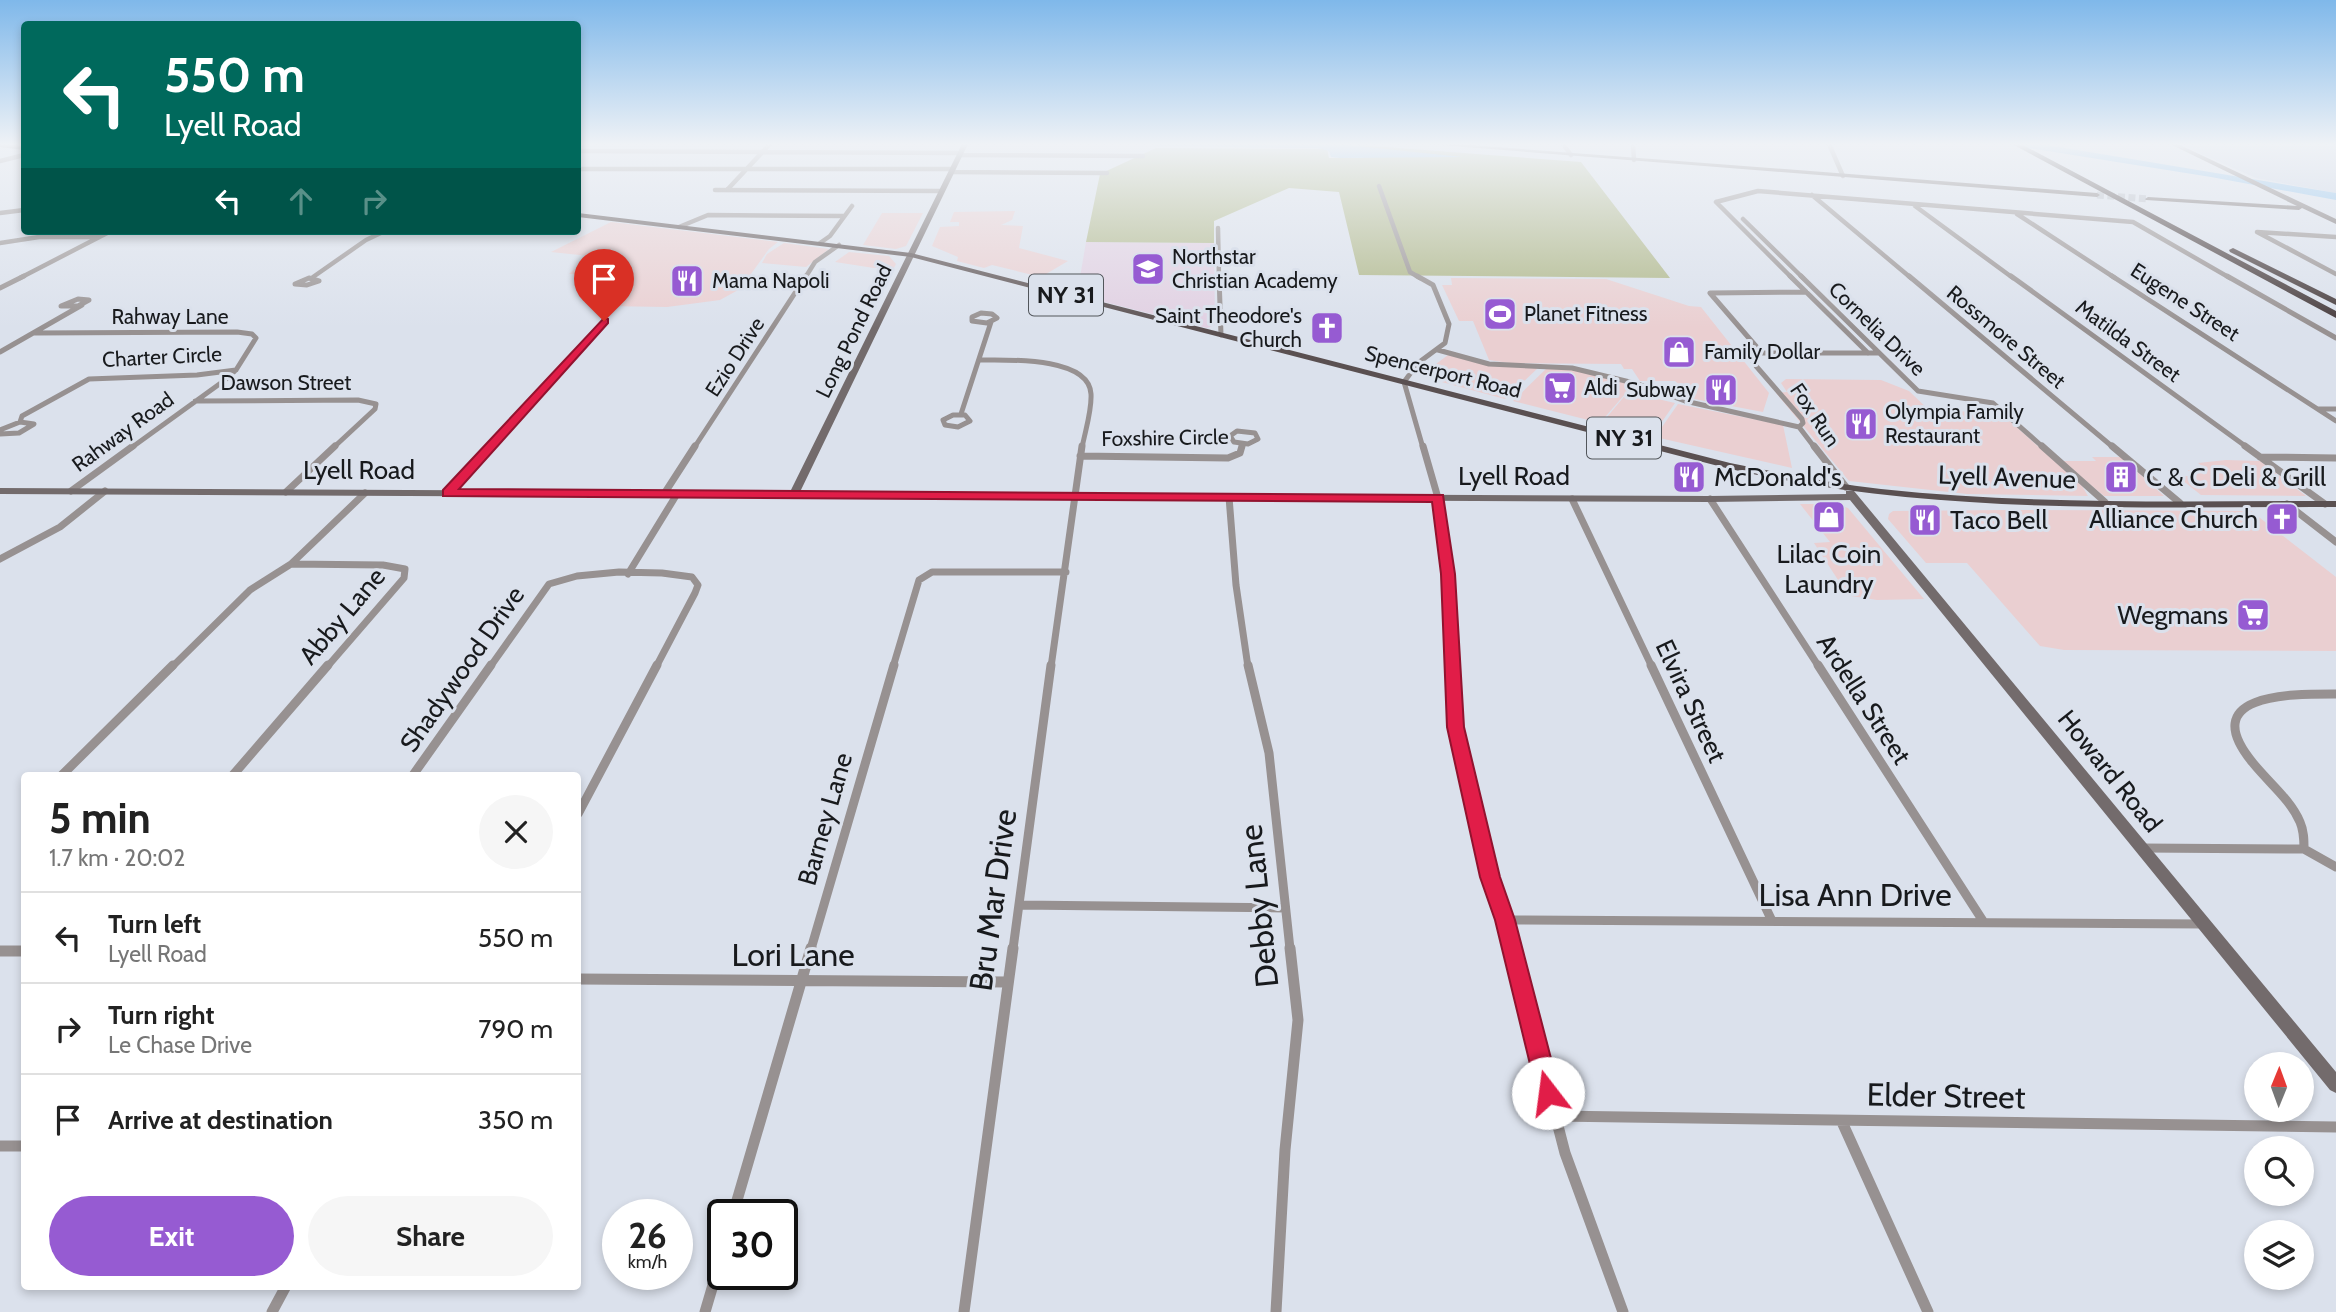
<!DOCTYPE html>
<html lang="en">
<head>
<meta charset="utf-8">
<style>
	:root { --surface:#fff; --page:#f6f6f6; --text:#222; --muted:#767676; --line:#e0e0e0; --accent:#965bd2 }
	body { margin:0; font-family:Cabin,sans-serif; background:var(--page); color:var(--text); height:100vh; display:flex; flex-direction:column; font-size:26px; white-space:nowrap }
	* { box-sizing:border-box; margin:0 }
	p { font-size:23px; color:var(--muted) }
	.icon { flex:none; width:38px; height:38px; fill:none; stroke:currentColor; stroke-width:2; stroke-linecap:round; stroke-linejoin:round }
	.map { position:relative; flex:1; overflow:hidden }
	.drawer { position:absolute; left:21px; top:772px; width:560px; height:518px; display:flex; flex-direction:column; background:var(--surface); border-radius:7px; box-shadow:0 4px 10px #0003 }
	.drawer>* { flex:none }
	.banner { position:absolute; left:21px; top:21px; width:560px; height:214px; border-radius:7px; box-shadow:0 4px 10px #0003; background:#00695c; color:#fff; overflow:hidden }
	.needle { width:46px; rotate:1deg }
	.tools { position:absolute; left:2244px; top:1052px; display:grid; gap:14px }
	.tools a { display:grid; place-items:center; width:70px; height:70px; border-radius:50%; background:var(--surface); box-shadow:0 4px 10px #0003; font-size:35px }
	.speed { position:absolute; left:602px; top:1199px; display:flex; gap:14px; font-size:35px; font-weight:700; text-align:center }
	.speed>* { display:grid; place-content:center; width:91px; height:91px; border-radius:50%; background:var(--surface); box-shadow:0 4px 10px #0003; line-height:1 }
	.speed small { font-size:18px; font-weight:400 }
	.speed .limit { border:4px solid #111; border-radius:10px; background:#fff; color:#111 }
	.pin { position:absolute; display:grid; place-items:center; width:60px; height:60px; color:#fff; margin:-72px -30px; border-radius:50% 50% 50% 0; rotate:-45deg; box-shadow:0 0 7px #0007 }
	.pin .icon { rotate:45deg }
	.me { position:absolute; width:77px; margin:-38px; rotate:345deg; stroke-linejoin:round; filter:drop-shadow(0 0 5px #0008) }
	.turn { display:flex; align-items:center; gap:24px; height:147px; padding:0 28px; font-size:32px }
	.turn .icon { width:91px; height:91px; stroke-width:2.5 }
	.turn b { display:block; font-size:49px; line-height:60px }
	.lanes { display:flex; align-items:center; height:66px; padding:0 28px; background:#0003; justify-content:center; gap:35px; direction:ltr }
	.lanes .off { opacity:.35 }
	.round { display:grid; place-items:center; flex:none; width:74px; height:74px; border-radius:37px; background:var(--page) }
	.overview { display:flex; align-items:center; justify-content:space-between; height:119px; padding:0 28px }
	h1 { font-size:42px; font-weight:700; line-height:52px }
	.primary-button { display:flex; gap:14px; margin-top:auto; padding:14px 28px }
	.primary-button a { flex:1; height:80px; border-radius:42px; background:var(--accent); color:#fff; font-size:28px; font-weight:700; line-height:80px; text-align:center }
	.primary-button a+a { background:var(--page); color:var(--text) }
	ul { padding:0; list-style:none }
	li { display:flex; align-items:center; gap:21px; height:91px; padding:0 28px; border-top:2px solid var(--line) }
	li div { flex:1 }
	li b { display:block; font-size:26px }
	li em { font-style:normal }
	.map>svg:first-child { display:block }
</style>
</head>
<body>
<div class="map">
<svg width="2336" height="1312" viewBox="0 0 2336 1312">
	<rect width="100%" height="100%" fill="#dbe1ec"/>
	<path fill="#eacfd1" d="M1015 211 1012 220 1001 225 1023 226 1019 248 1068 261 1041 277 992 265 984 268 957 261 958 257 932 246 940 227 959 226V222H950L954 212Z
		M882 213H923L906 246 896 249 863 245Z
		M611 222 778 242 769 249 740 289 720 300 667 307 603 306 630 276 569 274 589 256 551 252Z
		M784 243 829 249 806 267 762 263 767 254Z
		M849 252 889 256 896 264 894 268H874L835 262Z
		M1451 278 1606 279 1689 306 1701 307 1769 393 1763 412 1689 398 1697 393 1683 388 1675 381H1640L1632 369H1624L1621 364 1509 363 1489 360 1473 321H1459L1442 285H1452Z
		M1448 355 1493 366 1538 368 1505 399 1438 381 1433 372 1428 370Z
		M1547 368H1565L1629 384 1631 387 1600 423 1513 401Z
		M1786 379 1881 380 1909 391 1929 410 2001 413 2082 486 2088 496 1967 494 1849 481 1776 393 1787 392 1781 383Z
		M1628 392 1675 403 1652 436 1601 424Z
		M1678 404 1783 425 1792 468 1655 437Z
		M2092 457H2121L2164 496H2104L2062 461H2096Z
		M2226 460 2260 461 2306 496 2201 495 2177 476H2193L2188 470H2207L2198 463Z
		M1800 504H1836L1848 508 1924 599 1877 600 1851 596 1840 583 1814 543 1830 542Z
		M2006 510 2251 511 2336 577V651L2064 650 2040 646 1967 563H1926L1888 519 1889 514 1893 511Z"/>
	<path fill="#cbd4e6" d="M2179 144H2336V193L2256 178Z"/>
	<path fill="#e1d0e2" d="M1086 242 1214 243 1215 325 1207 328 1077 295Z"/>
	<path fill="#afb789" d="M1359 145 1581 162 1670 278 1359 275 1339 192 1289 188 1214 221V243L1086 242 1100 174 1156 148 1327 149 1329 158H1364Z"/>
	<path fill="#82bded" d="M1157 144H1338L1462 157 1340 158 1331 157 1329 151 1317 148 1153 146Z
		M2003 144H2041L2336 193V200L2211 177Z"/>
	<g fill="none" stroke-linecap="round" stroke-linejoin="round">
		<path stroke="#b4b9c3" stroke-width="7" stroke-dasharray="7 3.5" stroke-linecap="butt" d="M2097 195 2148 199"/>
		<path stroke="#979191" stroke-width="4.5" d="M1563 144 1571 155
			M1633 144 1634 160
			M1829 144 1843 176
			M578 151 961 153
			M960 155 1143 156
			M0 161 24 155
			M578 169H953
			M952 172 1107 173
			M1379 186 1410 272 1420 278
			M715 190 942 191
			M727 190 770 144
			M1812 195 1911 278
			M1716 202 1758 191 2133 222 2230 278
			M1716 202 1792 278
			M1915 206 2013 278
			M0 213 24 210
			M2017 214 2115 278
			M1743 219 1803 278
			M679 227 708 215 844 216
			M1218 228 1219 278
			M2336 237 2257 232 2336 274
			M0 243 39 237H98
			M820 243 830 236 852 206
			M313 277 366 240 385 231
			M20 278 111 231
			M805 278 815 262 839 245"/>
		<path stroke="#979191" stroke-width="5" d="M1219 276 1221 335
			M1417 276 1433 285 1449 324 1445 343 1418 363 1404 382 1423 448
			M1790 276 1868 353
			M1801 276 1918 391 1993 403 2044 448
			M1909 276 2114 448
			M2011 276 2248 448
			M2112 276 2336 421
			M2227 276 2336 338
			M309 278 319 281 307 285 295 284Z
			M0 288 24 276
			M78 299 89 300 78 306H61Z
			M981 313 992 314 997 318 987 323 972 321V317Z
			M35 333 237 332 252 334 256 338 236 370 225 380 131 448
			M1438 350 1489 364 1572 368 1638 384 1685 401 1799 427
			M0 352 82 305
			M1761 352 1710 293 1806 292
			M980 360C1006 360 1089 356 1091 394 1092 411 1085 431 1082 448
			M195 401 358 400 376 404 375 409 333 448
			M2318 409H2336
			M961 414 991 322
			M953 415H965L970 421 958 427 945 425 943 420Z
			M20 422 22 416 89 379 197 375 236 370
			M1799 427 1803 423 1802 419 1756 366 1751 358 1755 353H1879
			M1799 427 1815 448
			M0 430 20 422 34 424 19 433 0 434
			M1237 431 1255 433 1258 439 1248 444 1234 442 1230 436Z
			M489 448 604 321
			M694 448 806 276
			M1242 448 1243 444"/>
		<path stroke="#979191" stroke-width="7" d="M1423 446 1438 498 1448 574 1452 667
			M1814 446 1846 487
			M2042 446 2105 502
			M2112 446 2180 503
			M2245 446 2325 504
			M1080 456 1228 458 1240 453 1242 446
			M2260 457 2336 458
			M71 491 133 446
			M286 492 335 446
			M448 493 491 446
			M664 494 695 446
			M1229 497 1236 585 1248 667
			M1572 499 1652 667
			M1710 499 1819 667
			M2287 504 2336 542
			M0 559 60 527 105 491
			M291 564 365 493
			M628 574 677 494
			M172 667 250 590 291 564 383 565 405 569 404 578 327 667
			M490 667 549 584 577 576 619 572 662 573 692 577 698 585 695 593 656 667
			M893 667 919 580 932 572H1066
			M1051 667 1082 446"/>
		<path stroke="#979191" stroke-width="9" d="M1248 665 1269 753 1290 949
			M1452 665C1453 687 1452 709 1456 730 1468 805 1494 876 1513 949
			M1651 665 1772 921
			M1818 665 1983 921
			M62 775 173 665
			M233 775 328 665
			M413 775 491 665
			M578 814 657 665
			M2142 848 2304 849 2336 867
			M2304 849C2304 840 2304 831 2300 822 2290 799 2269 783 2253 763 2195 693 2291 694 2336 694
			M1019 905 1285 908
			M1505 920 2204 924
			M811 949 894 665
			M1013 949 1051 665"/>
		<path stroke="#979191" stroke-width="11" d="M1512 948 1565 1153 1623 1312
			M0 951H24
			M578 979 1008 982
			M1555 1116 2336 1127
			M1842 1122 1928 1312
			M0 1146H24
			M733 1214 811 948
			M272 1312 286 1286
			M705 1312 723 1251
			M964 1312 1013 948
			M1276 1312 1285 1150 1298 1020 1290 948"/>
		<path fill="#736b6c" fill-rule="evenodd" d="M962 144H968L800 492 1710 496 1846 494V491H1854L2336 1072V1093L2330 1090 1850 500 1710 502 0 494V488L790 492Z
			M1427 144H1457L2097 193 2100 195 2097 197Z
			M2170 144H2178L2336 219V224L2302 208 2299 210 2146 200 2145 199 2148 197 2297 206Z"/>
		<path fill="#5a5051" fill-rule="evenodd" d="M0 144 24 146V150L0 147Z
			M578 213 911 253 1730 463C1780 473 1830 483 1881 489 2032 505 2184 501 2336 501V507C2132 507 1925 515 1726 468L911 257 578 217Z"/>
		<path fill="#453a3b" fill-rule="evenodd" d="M2012 144H2021L2336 311V318Z
			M2233 248 2336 299V305L2230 252 2229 250Z"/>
	</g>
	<linearGradient id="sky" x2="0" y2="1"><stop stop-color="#7fb8ea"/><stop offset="0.44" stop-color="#eff2f6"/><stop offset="1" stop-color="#eff2f6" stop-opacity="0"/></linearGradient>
	<rect width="2336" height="328" fill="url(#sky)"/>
	<path fill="#e11d48" stroke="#92132f" stroke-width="2" d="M604 318 608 319V323L459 489 1443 495 1455 574 1464 727 1500 877 1515 920 1560 1093 1556 1100 1548 1103 1540 1100 1537 1093 1495 920 1480 877 1447 727 1441 574 1432 502 443 496V490Z"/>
	<defs>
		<symbol id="school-square" viewBox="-11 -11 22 22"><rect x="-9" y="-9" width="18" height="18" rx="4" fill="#965bd2" stroke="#dbe1ec"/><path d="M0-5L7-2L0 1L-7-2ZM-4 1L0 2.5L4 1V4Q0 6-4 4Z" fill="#fff"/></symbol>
		<symbol id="restaurant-square" viewBox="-11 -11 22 22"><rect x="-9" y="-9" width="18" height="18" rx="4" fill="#965bd2" stroke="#dbe1ec"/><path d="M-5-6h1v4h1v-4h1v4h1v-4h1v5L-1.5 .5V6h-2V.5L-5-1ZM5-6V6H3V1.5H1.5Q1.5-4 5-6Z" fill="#fff"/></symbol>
		<symbol id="stadium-square" viewBox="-11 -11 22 22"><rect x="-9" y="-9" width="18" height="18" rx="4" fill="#965bd2" stroke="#dbe1ec"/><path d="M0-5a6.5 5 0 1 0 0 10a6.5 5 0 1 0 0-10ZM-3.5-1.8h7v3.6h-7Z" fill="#fff"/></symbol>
		<symbol id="church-square" viewBox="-11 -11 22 22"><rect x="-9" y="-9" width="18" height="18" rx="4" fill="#965bd2" stroke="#dbe1ec"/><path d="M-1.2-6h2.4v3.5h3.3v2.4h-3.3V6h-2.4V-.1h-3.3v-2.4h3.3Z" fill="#fff"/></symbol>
		<symbol id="shop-square" viewBox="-11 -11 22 22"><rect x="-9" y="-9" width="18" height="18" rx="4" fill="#965bd2" stroke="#dbe1ec"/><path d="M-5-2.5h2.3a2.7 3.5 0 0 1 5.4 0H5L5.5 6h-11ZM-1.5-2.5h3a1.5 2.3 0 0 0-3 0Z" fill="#fff"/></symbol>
		<symbol id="supermarket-square" viewBox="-11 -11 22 22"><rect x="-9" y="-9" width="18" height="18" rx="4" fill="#965bd2" stroke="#dbe1ec"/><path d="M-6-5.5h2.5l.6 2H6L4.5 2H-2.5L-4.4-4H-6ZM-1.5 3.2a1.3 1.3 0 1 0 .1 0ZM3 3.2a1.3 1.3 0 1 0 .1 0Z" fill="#fff"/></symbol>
		<symbol id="building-square" viewBox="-11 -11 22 22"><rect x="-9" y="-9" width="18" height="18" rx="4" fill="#965bd2" stroke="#dbe1ec"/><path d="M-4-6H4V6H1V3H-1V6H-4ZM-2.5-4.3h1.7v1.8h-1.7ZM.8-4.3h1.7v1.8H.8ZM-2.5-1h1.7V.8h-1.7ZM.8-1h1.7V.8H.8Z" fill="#fff"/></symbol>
	</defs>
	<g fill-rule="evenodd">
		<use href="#school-square" x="1129" y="250" width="38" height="38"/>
		<use href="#restaurant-square" x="668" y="262" width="38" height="38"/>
		<use href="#stadium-square" x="1481" y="295" width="38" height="38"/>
		<use href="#church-square" x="1308" y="309" width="38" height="38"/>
		<use href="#shop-square" x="1660" y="333" width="38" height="38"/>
		<use href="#supermarket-square" x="1541" y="369" width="38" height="38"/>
		<use href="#restaurant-square" x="1702" y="371" width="38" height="38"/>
		<use href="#restaurant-square" x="1842" y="405" width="38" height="38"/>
		<use href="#restaurant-square" x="1670" y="458" width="38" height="38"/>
		<use href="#building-square" x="2102" y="458" width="38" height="38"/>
		<use href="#shop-square" x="1810" y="498" width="38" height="38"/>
		<use href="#church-square" x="2263" y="500" width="38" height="38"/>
		<use href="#restaurant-square" x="1906" y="501" width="38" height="38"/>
		<use href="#supermarket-square" x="2234" y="596" width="38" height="38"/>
	</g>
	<g text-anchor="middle" stroke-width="6" stroke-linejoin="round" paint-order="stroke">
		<g font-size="21" fill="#181a1d" stroke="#dbe1ec" text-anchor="start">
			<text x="1172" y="264">Northstar<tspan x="1172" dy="24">Christian Academy</tspan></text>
			<text x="712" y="288">Mama Napoli</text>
			<text x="1524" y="321">Planet Fitness</text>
			<text x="1302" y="323" text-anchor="end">Saint Theodore's<tspan x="1302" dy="24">Church</tspan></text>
			<text x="1704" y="359">Family Dollar</text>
			<text x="1584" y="395">Aldi</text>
			<text x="1696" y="397" text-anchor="end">Subway</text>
			<text x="1885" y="419">Olympia Family<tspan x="1885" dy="24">Restaurant</tspan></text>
		</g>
		<g font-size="21" fill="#181a1d" stroke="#dbe1ec">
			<text transform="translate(2185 302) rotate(33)" y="7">Eugene Street</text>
			<text x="170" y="324">Rahway Lane</text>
			<text transform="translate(1877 329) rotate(44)" y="7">Cornelia Drive</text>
			<text transform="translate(854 331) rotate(-64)" y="7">Long Pond Road</text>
			<text transform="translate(2006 337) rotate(40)" y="7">Rossmore Street</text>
			<text transform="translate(2128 341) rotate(36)" y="7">Matilda Street</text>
			<text transform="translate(162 357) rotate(-3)" y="7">Charter Circle</text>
			<text transform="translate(735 357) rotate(-57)" y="7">Ezio Drive</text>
			<text transform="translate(1443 372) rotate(14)" y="7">Spencerport Road</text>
			<text x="286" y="390">Dawson Street</text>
			<text transform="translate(1815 415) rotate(56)" y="7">Fox Run</text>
			<text transform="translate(123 432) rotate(-36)" y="7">Rahway Road</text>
			<text transform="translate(1165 438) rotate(-1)" y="7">Foxshire Circle</text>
		</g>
		<g fill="#dbe1ec" stroke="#52565b" stroke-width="2">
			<rect x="1029" y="274.5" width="74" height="41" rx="5"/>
			<rect x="1587" y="417.5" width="74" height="41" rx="5"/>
		</g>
		<g font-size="24" font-weight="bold" fill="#181a1d">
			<text x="1066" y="303">NY 31</text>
			<text x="1624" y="446">NY 31</text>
		</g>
		<g font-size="26" fill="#181a1d" stroke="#dbe1ec">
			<text x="359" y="479">Lyell Road</text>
			<text x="1514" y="485">Lyell Road</text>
			<text transform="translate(2007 477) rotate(2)" y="9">Lyell Avenue</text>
			<text transform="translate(342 616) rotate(-50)" y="9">Abby Lane</text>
			<text transform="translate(462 669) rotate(-55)" y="9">Shadywood Drive</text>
			<text transform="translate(1864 699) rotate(57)" y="9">Ardella Street</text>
			<text transform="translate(1691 701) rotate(65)" y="9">Elvira Street</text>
			<text transform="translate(2110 771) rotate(51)" y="9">Howard Road</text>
			<text transform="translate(825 819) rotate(-74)" y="9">Barney Lane</text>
		</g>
		<g font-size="26" fill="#181a1d" stroke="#dbe1ec" text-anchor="start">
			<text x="1714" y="486">McDonald's</text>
			<text x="2146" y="486">C &amp; C Deli &amp; Grill</text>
			<text x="2258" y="528" text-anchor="end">Alliance Church</text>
			<text x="1950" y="529">Taco Bell</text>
			<text x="1829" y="563" text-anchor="middle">Lilac Coin<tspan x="1829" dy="30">Laundry</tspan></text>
			<text x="2228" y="624" text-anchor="end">Wegmans</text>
		</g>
		<g font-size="32" fill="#181a1d" stroke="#dbe1ec">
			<text x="1855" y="906">Lisa Ann Drive</text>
			<text transform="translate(993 900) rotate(-82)" y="11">Bru Mar Drive</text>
			<text transform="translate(1259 906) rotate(-96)" y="11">Debby Lane</text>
			<text x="793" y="966">Lori Lane</text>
			<text transform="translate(1946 1096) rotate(1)" y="11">Elder Street</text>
		</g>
	</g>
</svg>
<div class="tools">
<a><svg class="needle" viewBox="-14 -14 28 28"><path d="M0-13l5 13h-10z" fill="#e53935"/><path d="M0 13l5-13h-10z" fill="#767676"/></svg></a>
<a><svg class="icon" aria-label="search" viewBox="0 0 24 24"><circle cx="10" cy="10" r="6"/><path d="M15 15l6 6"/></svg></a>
<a><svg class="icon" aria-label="layers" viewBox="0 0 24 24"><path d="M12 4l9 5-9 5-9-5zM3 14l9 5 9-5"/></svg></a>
</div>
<div class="speed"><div>26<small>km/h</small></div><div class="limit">30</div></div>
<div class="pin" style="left:604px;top:321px;background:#d93025"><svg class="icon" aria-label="arrive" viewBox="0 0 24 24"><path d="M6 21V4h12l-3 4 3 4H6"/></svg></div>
<svg class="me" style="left:1548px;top:1093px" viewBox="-20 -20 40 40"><circle r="19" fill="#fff"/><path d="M0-13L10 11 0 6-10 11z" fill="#e11d48"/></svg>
<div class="banner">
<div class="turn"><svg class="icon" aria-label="left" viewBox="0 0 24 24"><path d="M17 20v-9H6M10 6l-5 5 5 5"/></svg><div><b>550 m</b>Lyell Road</div></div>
<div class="lanes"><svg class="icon" aria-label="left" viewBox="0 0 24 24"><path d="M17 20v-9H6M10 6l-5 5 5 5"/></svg><svg class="icon off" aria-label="ahead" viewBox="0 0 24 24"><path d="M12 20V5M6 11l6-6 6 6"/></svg><svg class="icon off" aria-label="right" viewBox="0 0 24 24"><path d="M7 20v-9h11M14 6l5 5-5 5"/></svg></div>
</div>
<section class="drawer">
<div class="overview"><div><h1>5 min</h1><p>1.7 km · 20:02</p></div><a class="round"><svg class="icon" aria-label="close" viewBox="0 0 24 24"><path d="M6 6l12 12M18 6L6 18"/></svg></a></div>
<ul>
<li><svg class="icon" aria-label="left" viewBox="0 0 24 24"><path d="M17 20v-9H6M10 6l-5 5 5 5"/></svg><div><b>Turn left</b><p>Lyell Road</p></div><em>550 m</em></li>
<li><svg class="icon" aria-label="right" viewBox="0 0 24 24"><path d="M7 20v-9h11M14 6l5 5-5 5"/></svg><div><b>Turn right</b><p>Le Chase Drive</p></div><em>790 m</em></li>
<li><svg class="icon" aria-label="arrive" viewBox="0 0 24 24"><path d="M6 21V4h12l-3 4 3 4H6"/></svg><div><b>Arrive at destination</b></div><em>350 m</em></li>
</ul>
<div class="primary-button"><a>Exit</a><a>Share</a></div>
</section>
</div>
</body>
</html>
